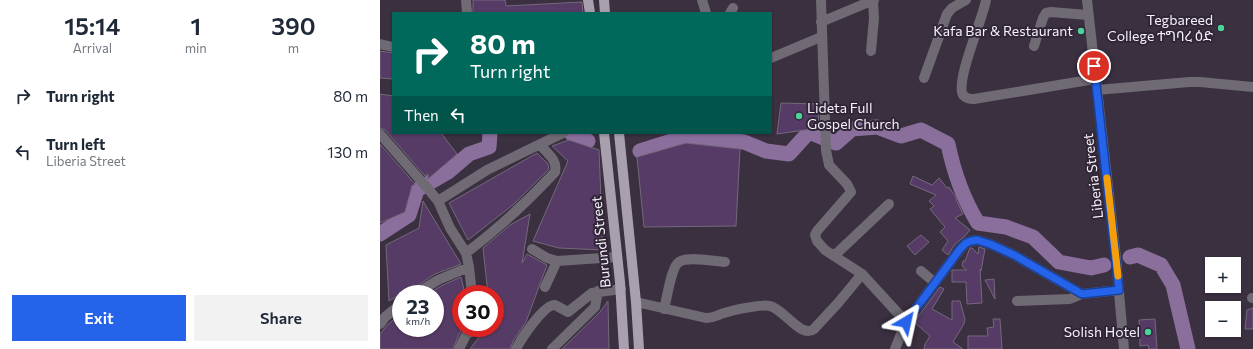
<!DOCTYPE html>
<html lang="en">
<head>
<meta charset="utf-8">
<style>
	:root { --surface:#fff; --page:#f2f2f3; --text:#1f2937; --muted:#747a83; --accent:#2563eb }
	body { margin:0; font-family:Commissioner,"Noto Sans Ethiopic",sans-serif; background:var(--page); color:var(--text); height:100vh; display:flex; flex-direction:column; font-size:15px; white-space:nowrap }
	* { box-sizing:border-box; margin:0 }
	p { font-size:13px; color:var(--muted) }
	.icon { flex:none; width:22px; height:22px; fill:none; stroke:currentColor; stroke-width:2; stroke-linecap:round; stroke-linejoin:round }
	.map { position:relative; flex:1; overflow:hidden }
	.sheet { display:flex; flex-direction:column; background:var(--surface); width:380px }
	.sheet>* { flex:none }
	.hud { position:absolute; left:12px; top:12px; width:380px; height:122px; border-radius:0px; box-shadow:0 1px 3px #0004; background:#00695c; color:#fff; overflow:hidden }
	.fabs { position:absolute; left:825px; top:257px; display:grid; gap:8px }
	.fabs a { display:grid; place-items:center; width:36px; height:36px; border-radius:0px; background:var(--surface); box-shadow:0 1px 3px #0004; font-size:20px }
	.speed { position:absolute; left:12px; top:285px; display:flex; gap:8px; font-size:20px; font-weight:700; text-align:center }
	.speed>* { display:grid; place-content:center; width:52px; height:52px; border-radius:50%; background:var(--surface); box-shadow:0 1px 3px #0004; line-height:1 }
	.speed small { font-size:10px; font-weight:400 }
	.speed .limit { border:6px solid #d22; background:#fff; color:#111 }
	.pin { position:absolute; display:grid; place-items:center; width:34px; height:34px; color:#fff; margin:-17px; border:2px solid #fff; border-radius:50%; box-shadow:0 1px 4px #0007 }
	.me { position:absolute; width:44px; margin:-22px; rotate:36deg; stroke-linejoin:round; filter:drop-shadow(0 0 3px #0008) }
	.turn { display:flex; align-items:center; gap:14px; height:84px; padding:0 12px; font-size:18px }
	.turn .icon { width:52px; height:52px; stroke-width:2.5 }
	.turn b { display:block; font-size:28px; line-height:34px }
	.then { display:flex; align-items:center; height:38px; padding:0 12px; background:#0003; gap:8px; font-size:15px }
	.eta { display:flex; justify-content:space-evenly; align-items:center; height:68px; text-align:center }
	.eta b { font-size:24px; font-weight:600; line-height:28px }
	.action { display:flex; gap:8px; margin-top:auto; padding:8px 12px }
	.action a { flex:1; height:46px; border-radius:0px; background:var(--accent); color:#fff; font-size:16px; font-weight:600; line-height:46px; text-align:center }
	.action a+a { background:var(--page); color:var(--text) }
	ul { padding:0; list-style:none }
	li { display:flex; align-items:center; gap:12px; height:56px; padding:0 12px }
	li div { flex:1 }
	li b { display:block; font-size:15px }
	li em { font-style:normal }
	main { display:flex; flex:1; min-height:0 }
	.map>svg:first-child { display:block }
</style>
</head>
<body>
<main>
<section class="sheet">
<div class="eta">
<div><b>15:14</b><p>Arrival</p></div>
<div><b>1</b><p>min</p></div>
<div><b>390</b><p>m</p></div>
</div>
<ul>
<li><svg class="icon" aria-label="right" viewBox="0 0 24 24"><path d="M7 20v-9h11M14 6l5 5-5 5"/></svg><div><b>Turn right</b></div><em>80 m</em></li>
<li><svg class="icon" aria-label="left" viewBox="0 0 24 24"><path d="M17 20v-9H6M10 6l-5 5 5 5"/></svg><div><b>Turn left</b><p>Liberia Street</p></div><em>130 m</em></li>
</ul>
<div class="action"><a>Exit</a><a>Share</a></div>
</section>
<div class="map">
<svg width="873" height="349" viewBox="0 0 873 349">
	<rect width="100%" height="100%" fill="#3a3040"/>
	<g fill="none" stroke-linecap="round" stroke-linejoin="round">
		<path stroke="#8a6e9c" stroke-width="15" d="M191 133 198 140 208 141
			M260 151 308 136 364 142 386 151 409 154 429 132 456 143 472 129 497 127 521 136 541 130 568 144C574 173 582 197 598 223L626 227 653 237 679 262 711 268 724 265
			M0 234 29 215 37 190 68 172 89 154 109 147 110 133
			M750 257 758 255 781 265 793 285 808 349"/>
	</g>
	<path fill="#553b65" stroke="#74697b" d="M93 0H125L126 6 202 2 203 13H93Z
		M0 51 13 53V79L0 78Z
		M0 94 13 96V133H61L77 154 48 179V174L45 176 5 130 0 128Z
		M401 103 438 104 439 128 397 134Z
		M189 140 219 150 223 250 179 248 153 241 188 161 172 146Z
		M306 143 360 149 356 226 264 227 257 157Z
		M0 144 35 184 32 186 25 212 0 223Z
		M157 153 168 164 169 169 134 204 88 240 69 203Z
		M533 176 552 185 559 178 567 188 569 187 577 199H576L583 214 575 218 590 230 585 236 575 244 568 255 562 250 568 241 560 232 565 227 550 209 554 206 549 201 556 195 530 184Z
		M43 201 81 264 55 274 29 291 21 294 9 301 6 245 39 228Z
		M150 214 142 263 147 254 167 265 146 322 133 341 130 349H90L106 328H115V294H108L103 248 130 225Z
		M541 235 549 242 535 255 527 246Z
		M599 247 605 249 601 271 600 269 602 303 587 304 586 282H572V270H587L582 266 583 261H585L590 248H592L598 254Z
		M81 277 85 294H81V328H85L80 332 73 349H0V334L8 324 21 314V328H55V294H48L61 286Z
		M614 279 615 299 605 280Z
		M560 287 564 289 552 309 572 320V301H580L585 319 584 324 573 342 583 349H544L545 344 550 336 534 322Z
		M228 301 229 349H182L220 312Z
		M873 308V329H865L867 310Z
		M613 319H620L622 349H588V336H608L607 328 614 327Z
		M775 319 777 349H769L768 345 760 346 759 320Z"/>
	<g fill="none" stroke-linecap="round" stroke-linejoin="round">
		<path stroke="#6f6a73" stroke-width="10" d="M86 0 87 13
			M322 0 326 13
			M441 0 446 150 449 165 467 184 471 192 437 231 435 235 437 241 445 250 482 274 526 322
			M606 0C603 19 575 81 583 95 586 99 590 99 594 99L715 79
			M707 0 736 258 744 349
			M350 13 353 8
			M441 22 494 0
			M0 44 13 47
			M654 46 663 18 666 13 671 12 708 15
			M491 51 494 18 493 1
			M391 58 441 37
			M544 78 567 14 572 8 586 0
			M717 90 809 82H820L873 87
			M0 134 49 190 58 201 70 228 86 253 89 267 92 294
			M58 201 107 170 183 133
			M152 249 167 258 177 261 237 257
			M86 253C118 229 148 201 175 172 178 160 167 153 160 145
			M454 256 509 204
			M541 271 554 282
			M165 287 177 261
			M35 294 58 280 89 267
			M872 298H873
			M637 301 690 299 702 294 739 290
			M256 302 326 318C335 318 337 315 344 313 353 310 382 304 390 306 404 309 421 339 434 329L458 303 482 274
			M284 309C287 299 291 267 299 262 307 256 335 261 345 262
			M0 324 5 317 21 304
			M79 349 86 335 96 328
			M136 349C141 339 164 304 175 305L188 312 212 293 241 289
			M172 349 215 307 218 291
			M515 349 526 322 580 249 586 243 591 241 597 240 610 244 634 255 702 294"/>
		<path stroke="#a89faf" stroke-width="10" d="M208 0 210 13
			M224 0 225 13
			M224 133 240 282 244 349
			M239 133 256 302 259 349"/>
	</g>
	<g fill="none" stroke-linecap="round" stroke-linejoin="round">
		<defs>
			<path id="route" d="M526 322 580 249 586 243 591 241 597 240 610 244 634 255 702 294 739 290 714 66"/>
		</defs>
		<use href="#route" stroke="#184099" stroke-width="10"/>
		<use href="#route" stroke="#2563eb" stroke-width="7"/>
		<path stroke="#f59e0b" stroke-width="7" d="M727 178 738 276"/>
	</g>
	<g fill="#4cd39b" stroke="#302636" stroke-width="1.5">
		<circle cx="841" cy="28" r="4"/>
		<circle cx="701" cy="31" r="4"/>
		<circle cx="419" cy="116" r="4"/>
		<circle cx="768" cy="332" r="4"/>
	</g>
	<g text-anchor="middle" stroke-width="4" stroke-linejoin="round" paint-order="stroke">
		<g font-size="14" fill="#f6f0fb" stroke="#302636" text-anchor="end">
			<text x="833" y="25">Tegbareed<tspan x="833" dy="16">College ተግባረ ዕድ</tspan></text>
			<text x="693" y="36">Kafa Bar &amp; Restaurant</text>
			<text x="427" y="113" text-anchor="start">Lideta Full<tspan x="427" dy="16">Gospel Church</tspan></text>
			<text x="760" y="337">Solish Hotel</text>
		</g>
		<g font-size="14" fill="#f6f0fb" stroke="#302636">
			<text transform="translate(713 176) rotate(-97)" y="5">Liberia Street</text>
			<text transform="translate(221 242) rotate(-96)" y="5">Burundi Street</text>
		</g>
	</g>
</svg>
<div class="fabs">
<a>+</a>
<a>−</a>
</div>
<div class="speed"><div>23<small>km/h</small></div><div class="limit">30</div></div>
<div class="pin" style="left:714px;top:66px;background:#d93025"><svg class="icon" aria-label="arrive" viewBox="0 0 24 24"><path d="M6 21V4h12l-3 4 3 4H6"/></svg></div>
<svg class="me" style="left:526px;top:322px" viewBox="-20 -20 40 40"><path d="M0-17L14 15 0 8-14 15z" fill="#2563eb" stroke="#fff" stroke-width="4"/></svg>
<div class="hud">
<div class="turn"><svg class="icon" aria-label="right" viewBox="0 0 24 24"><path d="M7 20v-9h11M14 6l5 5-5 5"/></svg><div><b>80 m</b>Turn right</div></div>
<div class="then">Then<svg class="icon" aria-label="left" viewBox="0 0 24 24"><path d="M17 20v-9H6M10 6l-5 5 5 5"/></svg></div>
</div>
</div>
</main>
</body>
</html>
